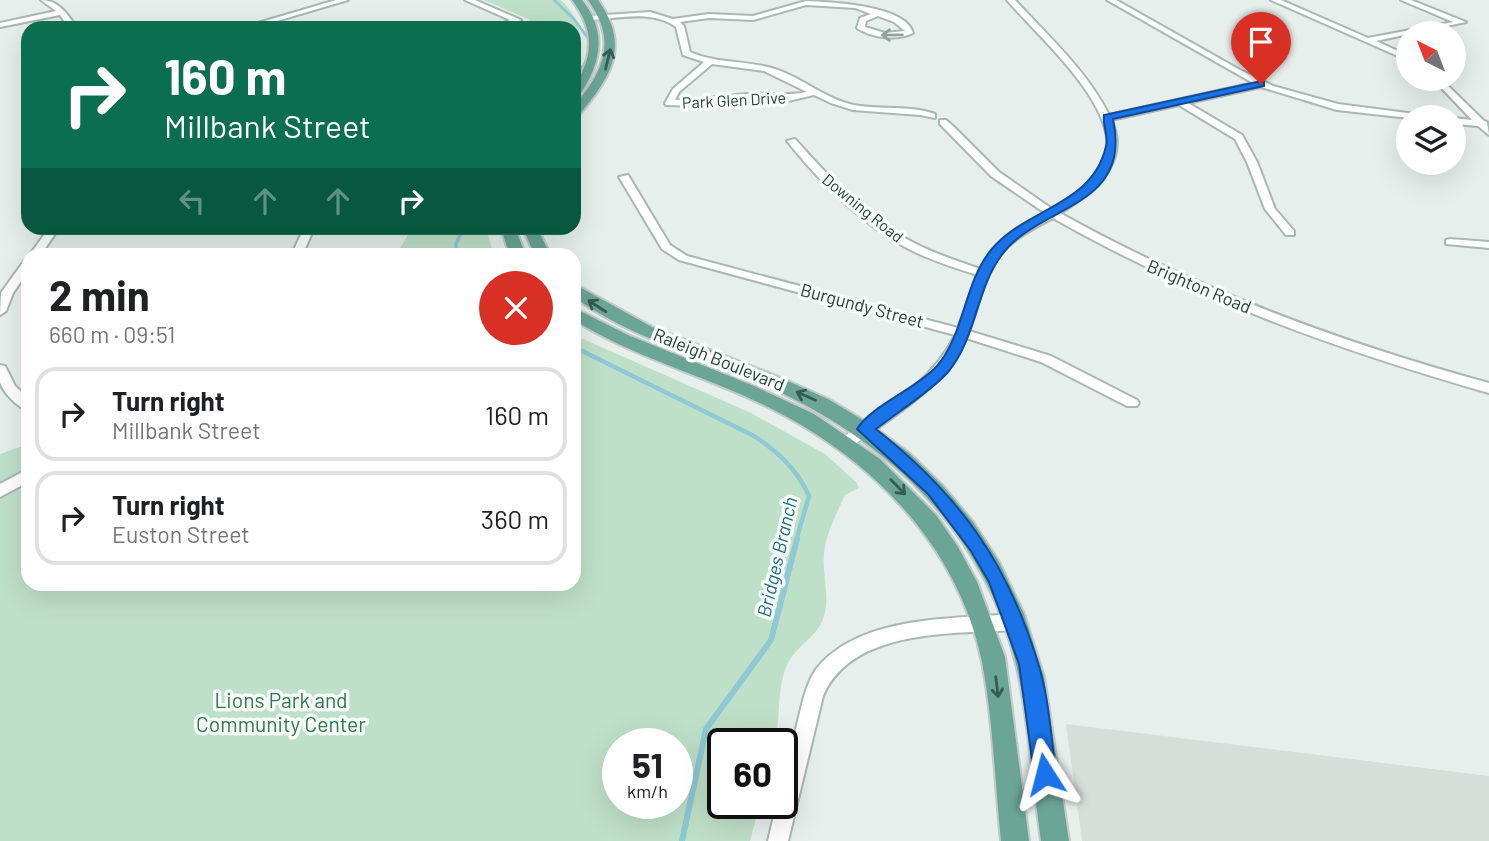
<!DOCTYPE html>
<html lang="en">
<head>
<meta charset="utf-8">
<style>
	:root { --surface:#fff; --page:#f6f6f6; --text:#202124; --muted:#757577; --line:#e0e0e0 }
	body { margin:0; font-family:Barlow,sans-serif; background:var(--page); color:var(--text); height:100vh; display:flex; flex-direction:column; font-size:26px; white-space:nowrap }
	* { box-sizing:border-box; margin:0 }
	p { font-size:23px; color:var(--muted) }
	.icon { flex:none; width:38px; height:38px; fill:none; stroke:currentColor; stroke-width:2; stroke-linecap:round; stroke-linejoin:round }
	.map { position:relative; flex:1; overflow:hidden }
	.drawer { position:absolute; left:21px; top:248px; width:560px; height:343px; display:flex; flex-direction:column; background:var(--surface); border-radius:21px; box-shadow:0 7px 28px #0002 }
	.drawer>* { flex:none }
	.banner { position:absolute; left:21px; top:21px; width:560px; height:214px; border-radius:21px; box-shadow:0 7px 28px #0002; background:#0b6e4f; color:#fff; overflow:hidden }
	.needle { width:46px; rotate:318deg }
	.buttons { position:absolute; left:1396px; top:21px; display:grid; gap:14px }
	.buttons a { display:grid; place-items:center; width:70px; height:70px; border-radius:50%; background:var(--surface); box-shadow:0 7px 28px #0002; font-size:35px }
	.speed { position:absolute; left:602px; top:728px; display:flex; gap:14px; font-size:35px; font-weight:700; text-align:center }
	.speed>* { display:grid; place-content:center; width:91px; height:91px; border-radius:50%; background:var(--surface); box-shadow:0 7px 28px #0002; line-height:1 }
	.speed small { font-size:18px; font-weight:400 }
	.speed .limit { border:4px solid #111; border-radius:10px; background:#fff; color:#111 }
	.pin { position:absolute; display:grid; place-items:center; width:60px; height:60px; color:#fff; margin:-72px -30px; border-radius:50% 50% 50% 0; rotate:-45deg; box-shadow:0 0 7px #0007 }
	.pin .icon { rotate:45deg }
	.me { position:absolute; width:77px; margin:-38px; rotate:351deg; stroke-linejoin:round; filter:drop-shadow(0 0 5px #0008) }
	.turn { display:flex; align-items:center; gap:24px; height:147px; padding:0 28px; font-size:32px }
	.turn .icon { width:91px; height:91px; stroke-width:2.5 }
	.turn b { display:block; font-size:49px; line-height:60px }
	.lanes { display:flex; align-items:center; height:66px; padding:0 28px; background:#0003; justify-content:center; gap:35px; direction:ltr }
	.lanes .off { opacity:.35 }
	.round { display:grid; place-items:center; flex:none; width:74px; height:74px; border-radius:37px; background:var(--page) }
	.overview { display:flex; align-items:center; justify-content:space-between; height:119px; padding:0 28px }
	h1 { font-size:42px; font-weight:700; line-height:52px }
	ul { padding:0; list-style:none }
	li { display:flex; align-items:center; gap:21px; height:94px; margin:0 14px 10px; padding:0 14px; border:4px solid var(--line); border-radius:21px }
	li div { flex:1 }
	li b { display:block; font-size:26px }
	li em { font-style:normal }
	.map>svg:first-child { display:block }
</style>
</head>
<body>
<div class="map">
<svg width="1489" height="841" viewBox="0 0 1489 841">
	<rect width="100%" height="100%" fill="#e6efeb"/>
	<path fill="#d4dfda" d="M1066 724 1489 776V841H1082Z"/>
	<path fill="#bfe0c8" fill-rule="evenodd" d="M484 0H561C581 19 586 43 574 68V28H537L528 19Z
		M412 228H486L494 255H396Z
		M574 335 751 413 825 454 856 482 859 488 845 495C837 513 825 535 824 555 822 576 831 598 823 619 817 637 794 648 787 665 776 691 781 717 775 744H723V803H760L750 841H0V454L28 444V584H574ZM618 744H677V803H618Z"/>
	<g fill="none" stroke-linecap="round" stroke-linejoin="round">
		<path stroke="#8ec9d4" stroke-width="2.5" d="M554 0 574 19 590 41
			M574 74 584 65 588 56"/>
		<path stroke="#8ec9d4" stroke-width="3.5" d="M456 256V244L463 228"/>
		<path stroke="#8ec9d4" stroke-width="4.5" d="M574 347 754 436C778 452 797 469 809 496L796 541"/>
		<path stroke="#8ec9d4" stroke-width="6" d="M682 841 706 729 771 640 797 539"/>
		<defs>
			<path id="minor" d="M41 0C59 0 68 15 77 28H69L60 15 0 27V23L56 11Z
				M336 0H348L253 28H241Z
				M465 0H475L521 20 503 28H492L510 20Z
				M1007 0H1015C1048 36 1087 71 1109 115L1253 83 1107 0H1116L1240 70 1273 86 1338 104 1423 115 1424 117 1409 118 1337 110 1261 87 1188 103 1242 135 1257 162 1275 209 1294 231V235H1286L1265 209 1247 162 1235 139 1179 105 1111 120C1132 161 1092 194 1060 213 1196 289 1339 342 1489 383V393C1335 349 1192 297 1053 218 1034 228 1013 239 999 255 983 276 979 307 969 331L1051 356 1137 400 1139 403 1137 406H1127L1041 362 966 338C943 388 895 415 852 446H842L840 442 842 438C884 409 932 383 955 335L679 260 662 249 619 177 628 175 670 245 687 256 958 328 977 275C953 267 929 260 907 248 860 223 820 182 787 141L795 139C830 178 867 218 914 243 935 254 958 261 980 269 995 242 1019 228 1045 213L991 176 940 124V120H946L954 127 999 172 1052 209C1072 197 1095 183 1104 162 1126 111 1037 36 1007 0Z
				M1271 0H1281L1368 38 1453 22 1401 0H1411L1466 22 1376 41 1409 56V61Z
				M806 1C830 2 906 5 913 33 897 41 872 38 857 28L860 18 871 14 855 8 806 5 753 20 709 18 680 22 684 26 690 52C717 64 747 60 775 69 803 78 825 99 854 105 881 110 909 105 935 114V118L920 115 853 110 831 103 814 95 788 101 747 100 703 106 666 105 665 103 673 89 704 62 683 55 676 27C653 10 619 18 591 20L587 18 591 16 650 12 673 19 709 14 753 16ZM878 16 894 22 905 31 885 33 865 27 866 21ZM712 64 764 71 807 92C787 96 768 93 747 94 722 96 699 100 675 100L679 92Z
				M1433 79H1441L1484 121 1487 122 1489 135 1478 126 1454 124V118L1472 120Z
				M49 228H59L40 256H29Z
				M304 228H314L302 256H291Z
				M1450 239 1489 242V248L1446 244V240Z
				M28 260V271L13 293 6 311 0 315 1 293 24 261Z
				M0 365 5 366 15 386 28 398V411C18 407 3 393 0 382 0 377 0 370 0 365Z
				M28 469V482L0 497V484Z
				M1015 614 1021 617 1024 622 1021 627 1015 630C954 634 852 628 823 696L788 841H768L777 803H782C782 778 790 754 796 729 801 710 805 684 817 668 861 615 953 619 1015 614Z"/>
			<path id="major" d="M572 0H582C608 32 601 65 578 97L574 98C574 86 578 82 582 72 595 46 589 22 572 0Z
				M588 0H598C631 46 611 77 578 116L574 117C574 103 580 99 588 88 610 56 610 31 588 0Z
				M501 228H515L526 256H510Z
				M523 228H537L551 256H535Z
				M574 284 652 327 781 378 828 399 871 425 909 453 943 486 973 522 999 562 1024 614 1044 677 1069 841H1041C1033 786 1029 721 1017 668 986 533 892 444 771 388 705 357 634 340 574 297Z
				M574 308 628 335 754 386 814 414 880 459 936 515 958 547 977 582 1005 657 1029 841H1001C995 782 993 720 982 662 958 545 871 458 768 407 704 375 635 358 574 320Z"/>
		</defs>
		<use href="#minor" stroke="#a8b8b2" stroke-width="4"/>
		<use href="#major" stroke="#c2cac8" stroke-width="4"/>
		<use href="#minor" fill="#fff" fill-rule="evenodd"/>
		<use href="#major" fill="#6aa596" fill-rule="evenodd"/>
	</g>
	<defs><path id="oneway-shaft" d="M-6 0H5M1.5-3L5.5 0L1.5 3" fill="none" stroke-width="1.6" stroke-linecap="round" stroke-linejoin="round" transform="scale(1.75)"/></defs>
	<use stroke="#92a09c" href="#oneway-shaft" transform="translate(892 35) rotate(179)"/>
	<g stroke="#365b51">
		<use href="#oneway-shaft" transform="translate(608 59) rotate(-76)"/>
		<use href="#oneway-shaft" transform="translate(597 306) rotate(-147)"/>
		<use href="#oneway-shaft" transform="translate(806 396) rotate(-156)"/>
		<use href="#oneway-shaft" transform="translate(898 487) rotate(46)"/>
		<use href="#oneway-shaft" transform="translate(997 687) rotate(83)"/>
	</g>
	<path fill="#1a73e8" stroke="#114b97" stroke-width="2" d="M1261 81 1264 82V86L1113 119C1133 210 1037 204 1001 256 976 290 976 339 948 372 934 389 895 414 876 429 959 495 1007 561 1038 663 1049 697 1051 738 1056 774L1053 782 1045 785 1037 782 1034 774 1019 664 989 582 971 551 928 494 857 429C872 405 918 388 937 366 965 333 964 283 991 250 1025 208 1093 206 1106 146 1109 136 1102 125 1104 115Z"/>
	<g text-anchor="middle" stroke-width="7" stroke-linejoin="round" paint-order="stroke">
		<g font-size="16" fill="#24423a" stroke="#f7fbf9">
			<text transform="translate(734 100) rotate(-3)" y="6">Park Glen Drive</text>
			<text transform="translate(863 208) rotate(39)" y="6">Downing Road</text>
		</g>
		<g font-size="18" fill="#24423a" stroke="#f7fbf9">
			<text transform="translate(1199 287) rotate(23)" y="6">Brighton Road</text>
			<text transform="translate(862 306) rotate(15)" y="6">Burgundy Street</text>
			<text transform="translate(719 360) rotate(22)" y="6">Raleigh Boulevard</text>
		</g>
		<g font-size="19" font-style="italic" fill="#1c6f80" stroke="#f7fbf9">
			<text transform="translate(777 557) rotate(-77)" y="7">Bridges Branch</text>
		</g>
		<g font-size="21" fill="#2d7a4b" stroke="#f7fbf9">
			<text x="281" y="708">Lions Park and<tspan x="281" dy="24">Community Center</tspan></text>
		</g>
	</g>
</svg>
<div class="buttons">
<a><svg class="needle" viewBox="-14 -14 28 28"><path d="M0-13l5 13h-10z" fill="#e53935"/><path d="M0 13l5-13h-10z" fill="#757577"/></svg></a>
<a><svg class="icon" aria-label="layers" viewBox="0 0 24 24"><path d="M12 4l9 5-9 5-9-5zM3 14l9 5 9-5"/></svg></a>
</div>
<div class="speed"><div>51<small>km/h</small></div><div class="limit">60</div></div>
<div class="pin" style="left:1261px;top:84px;background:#d93025"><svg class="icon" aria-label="arrive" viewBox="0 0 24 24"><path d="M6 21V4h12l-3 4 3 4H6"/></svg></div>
<svg class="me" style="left:1045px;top:774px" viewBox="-20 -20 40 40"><path d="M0-17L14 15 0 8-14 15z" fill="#1a73e8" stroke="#fff" stroke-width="4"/></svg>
<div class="banner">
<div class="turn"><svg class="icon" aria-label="right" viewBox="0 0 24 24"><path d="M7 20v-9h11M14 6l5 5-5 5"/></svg><div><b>160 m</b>Millbank Street</div></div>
<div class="lanes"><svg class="icon off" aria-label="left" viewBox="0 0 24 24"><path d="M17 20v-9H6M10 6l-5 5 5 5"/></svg><svg class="icon off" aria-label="ahead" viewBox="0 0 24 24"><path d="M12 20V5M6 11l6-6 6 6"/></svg><svg class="icon off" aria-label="ahead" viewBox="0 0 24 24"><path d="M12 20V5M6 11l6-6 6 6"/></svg><svg class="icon" aria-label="right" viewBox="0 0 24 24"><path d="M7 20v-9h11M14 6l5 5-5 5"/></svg></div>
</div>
<section class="drawer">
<div class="overview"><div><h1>2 min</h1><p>660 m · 09:51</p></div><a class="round" style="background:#d93025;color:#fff"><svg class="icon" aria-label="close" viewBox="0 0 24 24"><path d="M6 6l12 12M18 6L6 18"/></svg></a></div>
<ul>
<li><svg class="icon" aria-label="right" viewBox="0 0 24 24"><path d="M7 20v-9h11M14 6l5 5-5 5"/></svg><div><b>Turn right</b><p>Millbank Street</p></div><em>160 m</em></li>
<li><svg class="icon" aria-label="right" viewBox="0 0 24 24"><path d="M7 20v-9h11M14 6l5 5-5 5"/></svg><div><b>Turn right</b><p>Euston Street</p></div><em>360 m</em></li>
</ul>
</section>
</div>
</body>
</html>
